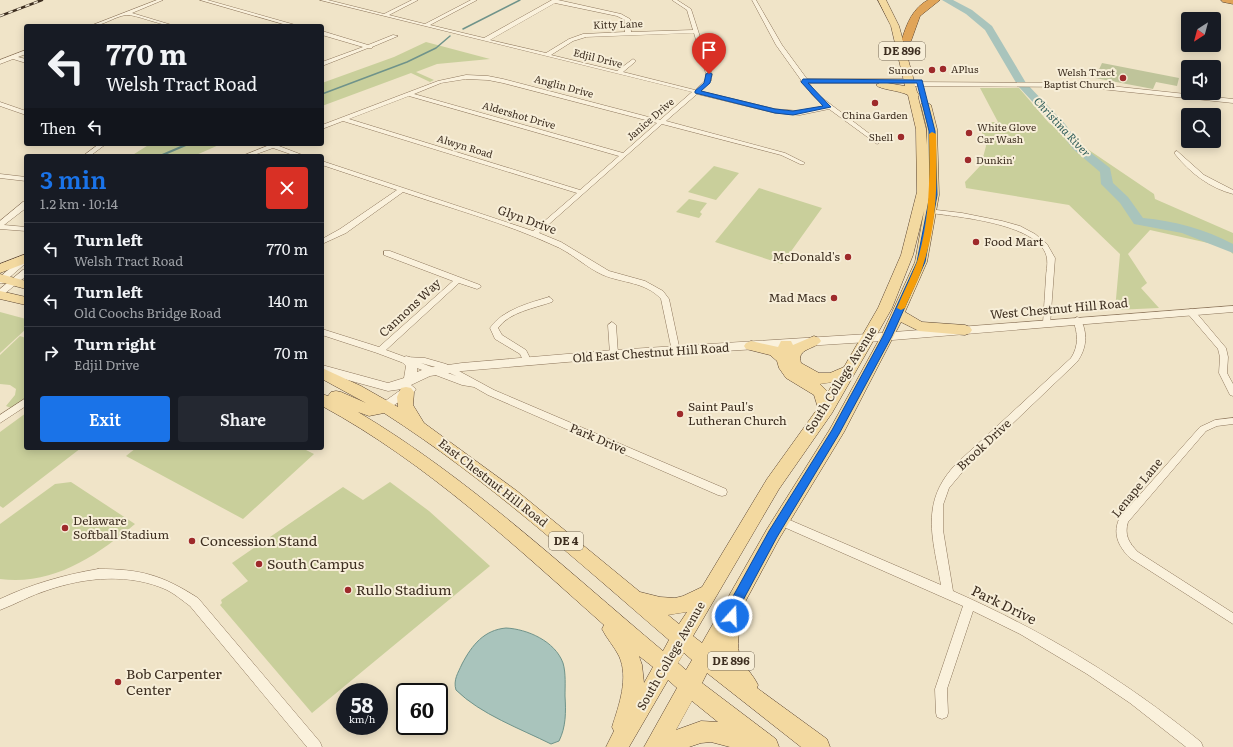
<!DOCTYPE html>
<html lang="en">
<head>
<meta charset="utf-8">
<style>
	:root { --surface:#171b24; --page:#242831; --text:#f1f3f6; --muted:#9ea1a6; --line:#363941; --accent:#1a73e8 }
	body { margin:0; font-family:Literata,serif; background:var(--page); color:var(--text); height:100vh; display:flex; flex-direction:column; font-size:15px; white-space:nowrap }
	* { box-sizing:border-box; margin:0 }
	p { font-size:13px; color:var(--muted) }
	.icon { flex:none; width:22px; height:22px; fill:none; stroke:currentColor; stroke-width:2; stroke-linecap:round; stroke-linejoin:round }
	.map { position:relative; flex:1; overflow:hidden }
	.drawer { position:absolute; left:24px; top:154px; width:300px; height:296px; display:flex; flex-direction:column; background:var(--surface); border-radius:4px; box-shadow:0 2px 10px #0003 }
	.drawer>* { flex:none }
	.guide { position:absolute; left:24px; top:24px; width:300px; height:122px; border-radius:4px; box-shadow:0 2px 10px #0003; background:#171b24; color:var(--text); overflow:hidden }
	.needle { width:26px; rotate:216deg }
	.tools { position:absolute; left:1181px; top:12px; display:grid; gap:8px }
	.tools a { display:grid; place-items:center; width:40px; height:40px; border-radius:4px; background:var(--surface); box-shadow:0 2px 10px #0003; font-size:20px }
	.speed { position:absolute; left:336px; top:683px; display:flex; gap:8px; font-size:20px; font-weight:700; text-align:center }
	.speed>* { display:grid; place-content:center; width:52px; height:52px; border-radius:50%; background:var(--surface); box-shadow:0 2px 10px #0003; line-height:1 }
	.speed small { font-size:10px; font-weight:400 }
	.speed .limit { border:2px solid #111; border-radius:6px; background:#fff; color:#111 }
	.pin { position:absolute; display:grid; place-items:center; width:34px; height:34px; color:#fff; margin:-41px -17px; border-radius:50% 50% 50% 0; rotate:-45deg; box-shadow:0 0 4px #0007 }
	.pin .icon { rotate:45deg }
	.me { position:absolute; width:44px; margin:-22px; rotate:20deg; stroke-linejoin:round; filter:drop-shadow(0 0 3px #0008) }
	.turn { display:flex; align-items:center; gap:14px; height:84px; padding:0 16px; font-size:18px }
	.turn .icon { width:52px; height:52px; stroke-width:2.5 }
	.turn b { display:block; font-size:28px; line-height:34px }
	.then { display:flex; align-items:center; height:38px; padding:0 16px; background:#0003; gap:8px; font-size:15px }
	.round { display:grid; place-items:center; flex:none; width:42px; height:42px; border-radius:4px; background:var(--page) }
	.overview { display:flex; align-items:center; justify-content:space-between; height:68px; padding:0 16px }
	h1 { font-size:24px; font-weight:600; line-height:30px; color:var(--accent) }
	.action { display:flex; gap:8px; margin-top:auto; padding:8px 16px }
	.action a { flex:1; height:46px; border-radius:4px; background:var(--accent); color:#fff; font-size:16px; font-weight:600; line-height:46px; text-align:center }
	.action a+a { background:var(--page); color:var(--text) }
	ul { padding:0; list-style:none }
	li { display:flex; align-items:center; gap:12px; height:52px; padding:0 16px; border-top:1px solid var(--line) }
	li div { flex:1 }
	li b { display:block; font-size:15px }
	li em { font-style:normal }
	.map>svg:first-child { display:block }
</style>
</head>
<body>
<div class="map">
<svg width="1233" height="747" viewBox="0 0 1233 747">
	<rect width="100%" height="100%" fill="#f0e4c8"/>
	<path fill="#c9cf9b" d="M426 42 490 59 437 64 416 72 434 80 430 82 411 73 322 106V83L394 57Z
		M980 88H1019L1049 123 1154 194 1155 199 1233 233V254L1226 247 1150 230 1128 254 1147 283 1141 288 1159 308 1115 310 1120 254 1069 205 966 188 965 182 981 165 986 146 979 122H998Z
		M150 144H221L194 156H131Z
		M714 166 739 173 716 200 688 192Z
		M759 188 822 208 782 264 715 242Z
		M689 199 707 203 700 212 702 214 699 218 676 212Z
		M0 312 26 319V329L0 353Z
		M20 336 26 338V398L11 408 6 406 15 395 16 389 10 385 0 384V355Z
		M26 413V448H81L3 508 0 506V432Z
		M136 448H302L314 454 243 519 126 456Z
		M71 482 135 524C96 556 53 586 0 579V524L55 484Z
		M390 482 429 511 490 566 312 713 220 605 222 603 221 600 248 581 232 563 343 487 363 500Z"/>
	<path fill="#bfc49a" d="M1102 63 1179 78 1177 86 1156 82 1153 89 1095 78Z"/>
	<path fill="#a9c4bc" stroke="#6f938a" d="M506 628C527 629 555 641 563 663 566 673 565 686 565 696 566 712 566 727 559 741L551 744C521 729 480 714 456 690 453 680 458 673 462 664 472 645 484 630 506 628Z"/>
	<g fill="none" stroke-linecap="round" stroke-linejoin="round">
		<path stroke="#6f938a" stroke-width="1.5" d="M463 29 520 0
			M322 94 407 62 436 48 450 36"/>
		<path stroke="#6f938a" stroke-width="2" d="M160 156 188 144"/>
		<path fill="#a9c4bc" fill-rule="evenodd" d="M942 0H953L972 10 992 26 1026 83 1065 124 1081 145 1110 168 1113 183 1128 197 1143 218C1174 221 1205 229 1233 244V253L1182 233 1134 224 1120 203 1101 184 1100 172 1073 149 1057 128 1018 86 985 30 966 14Z"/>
		<defs>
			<path id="minor" d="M157 0H163L132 13 175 26C161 26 135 14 126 15 113 17 104 26 90 26Z
				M200 0H207L299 26H290Z
				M320 0H328L384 14 412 0H418L389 15 425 24 471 0H477L430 25 484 38 552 0H558L621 14 630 19 631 32 693 30 687 10 672 0H677L691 9 712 74 711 81 700 91 775 109 800 111 825 106 813 96 803 83 801 82V80L776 45 752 0H756L782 45 807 79H910L913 81 910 83H809L817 94 879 141V143L877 144 829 109 800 115 775 113 697 94 666 121 785 153 805 163 804 164H800L781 155 662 124 539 233 561 242 609 271 645 281 663 291 669 299 680 351 676 354 672 351 661 299C646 282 622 283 603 275 585 267 571 252 553 245 505 223 453 209 403 192L346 233 322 244V239L340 229 397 190 322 165V161L533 231 577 193 343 121 322 129V125L438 81 466 75 488 76 503 79 660 120 692 92ZM555 3 617 16 625 20V32L583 34 569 39 546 53 490 40ZM694 33 706 74V80L695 90 623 72 635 62 636 61 633 59 617 71 551 55 573 41 586 37ZM466 79 488 80 503 83 657 123 623 153 414 94 441 83ZM409 96 619 156 580 190 349 119Z
				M322 31 368 45 393 35 398 36 372 47V48H368L322 66V62L363 47 322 35Z
				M26 50V54L18 57 26 59V63L13 59 0 64V60Z
				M0 102 26 111V115L0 106Z
				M99 144H106L90 156H83Z
				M272 144H281L279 146 305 156H296L273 148 251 156H242Z
				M1177 151 1204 175 1233 190V194C1210 188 1190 173 1175 154V152Z
				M0 174 26 177V181L0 178Z
				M23 202H26V208L4 225 26 227V231L0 229V221Z
				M928 209 962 213 1002 221 1020 226 1035 234 1047 244 1055 258 1050 325H1044L1043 323C1044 308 1045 293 1046 277 1046 272 1048 265 1047 259 1043 224 958 217 931 213H928Z
				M384 251H390L480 285 481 287 477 289 459 283 386 350 405 357 425 358 446 364 494 390 726 489 727 492 726 495 722 496 718 495 488 395 474 387 462 385 377 353 322 335V329L379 347 453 281 384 255ZM421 363 439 368 456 376Z
				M23 257H26V263L3 283H0V277Z
				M23 270H26V276L3 295H0V289Z
				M549 297 553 300 552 302C535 308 509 312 498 328L502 335 526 350 532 362 528 365 525 364 520 354 495 339 490 328C502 310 529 303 549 297Z
				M1191 309 1194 310 1226 348 1228 357 1227 373 1233 384V396L1230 395 1219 373 1220 357 1218 349 1188 314 1187 312 1188 310Z
				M1077 317 1080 318C1088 333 1087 348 1077 362L965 469 949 488 943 505V530L953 591C1045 632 1122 678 1201 742L1203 747H1186L1130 703 1087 674 1020 634 973 611 947 689 948 713 947 717 942 719 937 717 936 713 935 689 963 606 777 524 776 521 777 518 781 517 785 518 941 585C933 538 919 502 957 463L1071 358C1079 346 1078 333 1073 320Z
				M612 322 616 325 618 354 614 357 610 354 608 325Z
				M26 398V406L0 423V415Z
				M1233 418V424L1217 426 1206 431 1128 522C1124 535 1129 543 1138 552L1233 613V624L1130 558C1118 546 1112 533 1120 517L1200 427 1215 420Z
				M98 569C141 569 162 575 198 598L320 742 322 747H307L190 606C183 601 175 594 167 590 130 573 86 577 48 590 31 595 16 604 0 610V599C32 584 63 575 98 569Z"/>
			<path id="tertiary" d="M908 82 1082 83 1233 99V103L1082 87 911 86 907 84Z
				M1233 306V312L868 342 614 358 462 371 430 376 411 385 416 389 414 392 385 411 381 410 379 407 381 404 402 389 388 391 322 373V365L388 383 404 378 406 366 400 360 406 356C415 358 418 363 417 372L427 368 462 363 614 350 868 334Z"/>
			<path id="primary" d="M878 0H886L899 26 917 92 919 95 918 97 926 129 927 145V129L921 105 922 103 926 102 931 105 937 129 939 195 927 262 905 312 922 322 965 325 970 327 972 330 970 333 965 335 919 331 901 322 844 432 779 539 737 617C742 627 736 641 739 653 742 665 753 674 758 685L757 688 827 739 830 747H801L707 673 702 683 776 739 779 747H730L711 742 701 743 689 747H644L677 688 668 680 629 747H606L614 731 612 727C619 705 629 678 619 656 614 646 607 639 602 629L604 625C515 546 427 463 322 406V394L328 396 331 392 336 391 341 392 366 403 322 379V368L361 386 398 407 397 397 401 388 406 387 411 388 414 392 413 405 424 423 517 491 640 592 660 597 675 598 683 596 702 587 767 479 818 408 814 395 786 378 779 368 777 361 770 355 746 349 744 346 746 343 751 341 778 347 781 341H791L793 345 814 336 819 338 821 341C815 350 796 348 801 363L819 373H830L844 367 878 308 901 255 917 192 916 129 908 95C898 90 881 90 876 85L881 82 905 86 891 26ZM924 211 915 262 881 336 830 429 767 529 702 643 693 636 779 489 832 413 892 308 913 255ZM834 382 828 392 820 384ZM358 412 369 416 384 413C487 479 577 561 669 640L663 651C564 568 469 478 358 412ZM687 612 679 624 668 615ZM718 652 720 658 717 655ZM684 653 692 660 686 670 678 663ZM639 656 653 667 644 683 642 665ZM692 701 718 722 701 721 676 730Z
				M26 254V263L0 273V264Z
				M0 274 26 281V289L0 282Z
				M0 291 26 297V305L0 299Z"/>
			<path id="motorway" d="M928 0H940L920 16 911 41H903L902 39C907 23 913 8 928 0Z
				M1221 0H1233V4L1223 2Z"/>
		</defs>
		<use href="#minor" stroke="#8d765c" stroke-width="1"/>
		<use href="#tertiary" stroke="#8d765c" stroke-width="1"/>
		<use href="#primary" stroke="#5b4430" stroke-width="1"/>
		<use href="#motorway" stroke="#5b4430" stroke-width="1"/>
		<use href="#minor" fill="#faf1dc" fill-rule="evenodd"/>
		<use href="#tertiary" fill="#faf1dc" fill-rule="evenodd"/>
		<use href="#primary" fill="#f3d9a0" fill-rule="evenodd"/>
		<use href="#motorway" fill="#e0a458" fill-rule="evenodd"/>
		<defs>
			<path id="rail" d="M0 16 42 0"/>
		</defs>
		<use href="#rail" stroke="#3d2e20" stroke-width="2.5"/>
		<use href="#rail" stroke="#f7eed8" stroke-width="1.5" stroke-dasharray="4.5" stroke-linecap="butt"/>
	</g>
	<path fill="#1a73e8" stroke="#114b97" d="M709 72 712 74 710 83 701 91 775 109 793 111 823 106 801 82 803 79 922 80 935 131 937 195 925 262 892 336 839 434 777 537 741 604 736 619 732 621 728 619 726 616 731 600 769 531 832 430 883 336 917 262 930 195 929 131 917 83H808L831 107 793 115 775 113 695 93V91L704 83 706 74Z"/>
	<path fill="#f59e0b" d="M932 132 936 134C937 177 938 220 924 262 920 278 911 293 905 308L901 310 897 308C903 293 911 278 917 262 930 221 930 177 929 134Z"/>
	<g fill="#9e2a2b" stroke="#f7eed8" stroke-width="1.5">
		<circle cx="943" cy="69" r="4"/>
		<circle cx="932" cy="70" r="4"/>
		<circle cx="1123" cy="78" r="4"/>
		<circle cx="875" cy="103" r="4"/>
		<circle cx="969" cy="133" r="4"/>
		<circle cx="901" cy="137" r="4"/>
		<circle cx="968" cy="160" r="4"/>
		<circle cx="976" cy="242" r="4"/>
		<circle cx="848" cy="257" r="4"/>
		<circle cx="834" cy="298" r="4"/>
		<circle cx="680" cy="414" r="4"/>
		<circle cx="65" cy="528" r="4"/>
		<circle cx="192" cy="541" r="4"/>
		<circle cx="259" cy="564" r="4"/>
		<circle cx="348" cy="590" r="4"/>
		<circle cx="118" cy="682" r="4"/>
	</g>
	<g text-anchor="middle" stroke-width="4" stroke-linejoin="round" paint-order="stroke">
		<g font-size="10" fill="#3d2e20" stroke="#f7eed8">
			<text transform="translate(618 24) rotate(-2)" y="4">Kitty Lane</text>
			<text transform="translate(598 58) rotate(14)" y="4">Edjil Drive</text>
			<text transform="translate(564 86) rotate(15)" y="4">Anglin Drive</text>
			<text transform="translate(519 115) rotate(16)" y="4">Aldershot Drive</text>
			<text transform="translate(650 119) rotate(-41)" y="4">Janice Drive</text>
			<text transform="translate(465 146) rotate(17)" y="4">Alwyn Road</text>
		</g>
		<g font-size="10" fill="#3d2e20" stroke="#f7eed8" text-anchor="start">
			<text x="951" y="73">APlus</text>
			<text x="924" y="74" text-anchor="end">Sunoco</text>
			<text x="1115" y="76" text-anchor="end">Welsh Tract<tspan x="1115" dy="12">Baptist Church</tspan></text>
			<text x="875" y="119" text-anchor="middle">China Garden</text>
			<text x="977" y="131">White Glove<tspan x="977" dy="12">Car Wash</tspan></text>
			<text x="893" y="141" text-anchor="end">Shell</text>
			<text x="976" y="164">Dunkin'</text>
		</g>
		<g fill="#f7eed8" stroke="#756857" stroke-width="1">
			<rect x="879" y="42" width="46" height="18" rx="3"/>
			<rect x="549" y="532" width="34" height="18" rx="3"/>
			<rect x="708" y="652" width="46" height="18" rx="3"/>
		</g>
		<g font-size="11" font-weight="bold" fill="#3d2e20">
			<text x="902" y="55">DE 896</text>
			<text x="566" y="545">DE 4</text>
			<text x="731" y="665">DE 896</text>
		</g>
		<g font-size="11" font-style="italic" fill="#2f5d5a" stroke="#f7eed8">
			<text transform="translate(1062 127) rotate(47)" y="4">Christina River</text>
		</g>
		<g font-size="12" fill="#3d2e20" stroke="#f7eed8">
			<text transform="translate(527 220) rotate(20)" y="4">Glyn Drive</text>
			<text transform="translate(410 308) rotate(-43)" y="4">Cannons Way</text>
			<text transform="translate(1059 309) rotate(-5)" y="4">West Chestnut Hill Road</text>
			<text transform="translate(651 353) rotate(-4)" y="4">Old East Chestnut Hill Road</text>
			<text transform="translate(841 380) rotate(-58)" y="4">South College Avenue</text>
			<text transform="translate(598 439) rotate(23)" y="4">Park Drive</text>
			<text transform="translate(984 445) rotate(-43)" y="4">Brook Drive</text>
			<text transform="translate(493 483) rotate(38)" y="4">East Chestnut Hill Road</text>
			<text transform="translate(1137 488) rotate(-51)" y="4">Lenape Lane</text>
			<text transform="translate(671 656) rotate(-60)" y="4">South College Avenue</text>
		</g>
		<g font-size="12" fill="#3d2e20" stroke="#f7eed8" text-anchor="start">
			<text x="984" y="246">Food Mart</text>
			<text x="840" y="261" text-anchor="end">McDonald's</text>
			<text x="826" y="302" text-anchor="end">Mad Macs</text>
			<text x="688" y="411">Saint Paul's<tspan x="688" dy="14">Lutheran Church</tspan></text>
			<text x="73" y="525">Delaware<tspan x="73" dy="14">Softball Stadium</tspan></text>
		</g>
		<g font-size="14" fill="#3d2e20" stroke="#f7eed8" text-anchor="start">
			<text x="200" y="546">Concession Stand</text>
			<text x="267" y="569">South Campus</text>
			<text x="356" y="595">Rullo Stadium</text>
			<text x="126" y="679">Bob Carpenter<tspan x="126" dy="16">Center</tspan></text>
		</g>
		<g font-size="14" fill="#3d2e20" stroke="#f7eed8">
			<text transform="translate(1004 605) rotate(26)" y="5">Park Drive</text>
		</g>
	</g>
</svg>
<div class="tools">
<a><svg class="needle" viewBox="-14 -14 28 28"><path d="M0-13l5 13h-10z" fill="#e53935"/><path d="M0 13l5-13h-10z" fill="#9ea1a6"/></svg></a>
<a><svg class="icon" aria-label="sound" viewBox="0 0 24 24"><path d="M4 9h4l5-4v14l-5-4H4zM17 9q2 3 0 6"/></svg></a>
<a><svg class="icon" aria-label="search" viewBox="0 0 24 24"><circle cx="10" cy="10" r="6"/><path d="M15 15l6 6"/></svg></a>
</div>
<div class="speed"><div>58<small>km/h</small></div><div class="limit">60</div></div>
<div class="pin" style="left:709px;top:74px;background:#d93025"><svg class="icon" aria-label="arrive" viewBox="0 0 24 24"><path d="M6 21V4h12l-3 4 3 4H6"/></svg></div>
<svg class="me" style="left:732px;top:616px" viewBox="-20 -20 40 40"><circle r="17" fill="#1a73e8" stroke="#fff" stroke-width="3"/><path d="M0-11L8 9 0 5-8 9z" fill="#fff"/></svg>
<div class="guide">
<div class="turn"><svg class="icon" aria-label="left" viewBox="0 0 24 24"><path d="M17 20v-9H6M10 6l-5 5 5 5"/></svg><div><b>770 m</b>Welsh Tract Road</div></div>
<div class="then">Then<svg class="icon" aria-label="left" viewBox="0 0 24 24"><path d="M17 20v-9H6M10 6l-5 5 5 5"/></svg></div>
</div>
<section class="drawer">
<div class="overview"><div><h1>3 min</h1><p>1.2 km · 10:14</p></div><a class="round" style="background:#d93025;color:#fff"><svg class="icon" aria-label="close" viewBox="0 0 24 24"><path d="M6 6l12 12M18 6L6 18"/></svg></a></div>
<ul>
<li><svg class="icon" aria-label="left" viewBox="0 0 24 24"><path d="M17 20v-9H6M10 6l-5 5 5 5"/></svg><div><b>Turn left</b><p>Welsh Tract Road</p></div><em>770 m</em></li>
<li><svg class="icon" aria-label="left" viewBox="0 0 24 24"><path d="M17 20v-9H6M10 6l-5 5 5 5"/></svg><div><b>Turn left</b><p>Old Coochs Bridge Road</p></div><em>140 m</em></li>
<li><svg class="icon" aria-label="right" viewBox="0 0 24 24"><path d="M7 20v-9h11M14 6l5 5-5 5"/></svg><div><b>Turn right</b><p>Edjil Drive</p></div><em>70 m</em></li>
</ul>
<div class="action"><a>Exit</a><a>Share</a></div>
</section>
</div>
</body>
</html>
